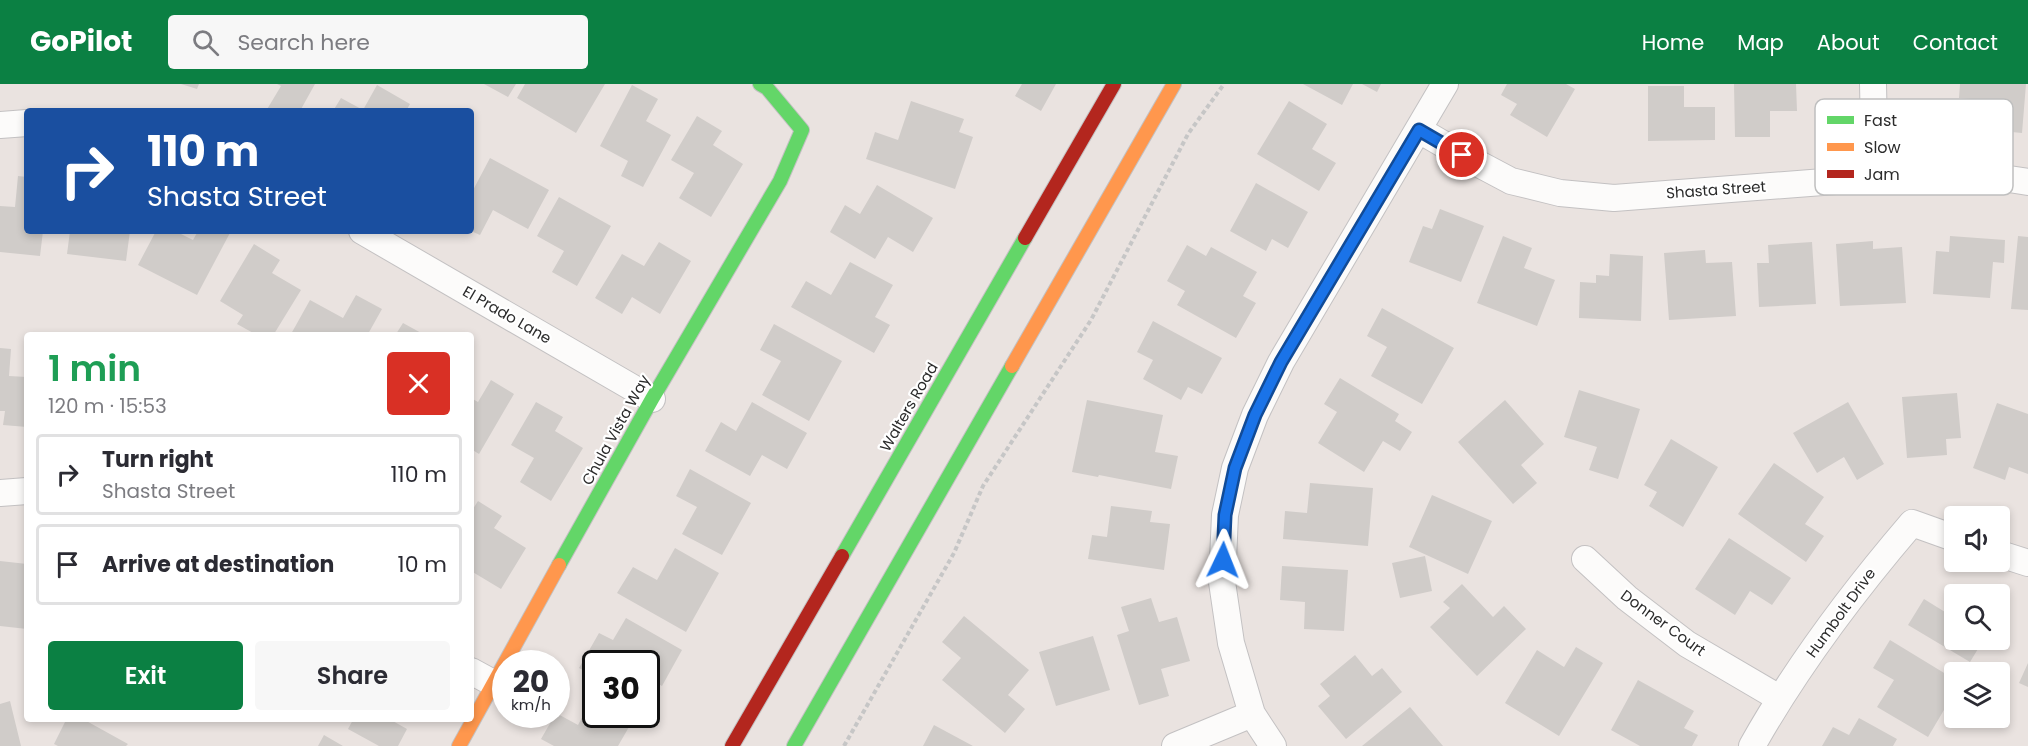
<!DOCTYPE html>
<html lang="en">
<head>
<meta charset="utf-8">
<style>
	:root { --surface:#fff; --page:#f7f7f7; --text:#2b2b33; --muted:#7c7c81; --line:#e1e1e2; --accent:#0b8043 }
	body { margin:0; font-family:Poppins,sans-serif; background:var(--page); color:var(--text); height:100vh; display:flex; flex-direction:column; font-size:22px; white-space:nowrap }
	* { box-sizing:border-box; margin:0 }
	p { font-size:20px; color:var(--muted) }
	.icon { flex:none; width:33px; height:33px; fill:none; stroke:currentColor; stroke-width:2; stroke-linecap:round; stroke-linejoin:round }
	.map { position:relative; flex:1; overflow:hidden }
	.details { position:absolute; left:24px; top:248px; width:450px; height:390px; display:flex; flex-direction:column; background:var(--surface); border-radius:6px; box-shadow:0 3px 9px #0003 }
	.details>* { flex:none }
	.hud { position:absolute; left:24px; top:24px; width:450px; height:126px; border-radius:6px; box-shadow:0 3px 9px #0003; background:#1a4fa0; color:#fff; overflow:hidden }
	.tools { position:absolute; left:1944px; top:422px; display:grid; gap:12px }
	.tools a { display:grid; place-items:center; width:66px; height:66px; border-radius:6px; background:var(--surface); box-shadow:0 3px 9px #0003; font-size:30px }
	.speed { position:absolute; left:492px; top:566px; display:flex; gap:12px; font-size:30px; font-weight:700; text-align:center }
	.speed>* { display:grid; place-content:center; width:78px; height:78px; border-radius:50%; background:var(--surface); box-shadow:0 3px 9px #0003; line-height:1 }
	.speed small { font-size:15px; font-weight:400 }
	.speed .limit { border:3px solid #111; border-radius:9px; background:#fff; color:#111 }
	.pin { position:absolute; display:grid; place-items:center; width:51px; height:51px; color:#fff; margin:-26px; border:3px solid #fff; border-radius:50%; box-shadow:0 2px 6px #0007 }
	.me { position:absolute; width:66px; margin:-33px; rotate:2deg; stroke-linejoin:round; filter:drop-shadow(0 0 4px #0008) }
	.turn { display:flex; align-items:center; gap:21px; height:126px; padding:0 24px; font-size:27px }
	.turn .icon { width:78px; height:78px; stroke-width:2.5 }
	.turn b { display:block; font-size:42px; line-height:51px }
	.round { display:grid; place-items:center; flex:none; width:63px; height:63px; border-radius:6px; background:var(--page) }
	.headline { display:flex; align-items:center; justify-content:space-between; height:102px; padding:0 24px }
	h1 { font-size:36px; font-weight:600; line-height:45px; color:#1e9e55 }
	.primary-button { display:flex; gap:12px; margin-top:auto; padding:12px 24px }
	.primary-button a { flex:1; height:69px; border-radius:6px; background:var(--accent); color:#fff; font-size:24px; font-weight:600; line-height:69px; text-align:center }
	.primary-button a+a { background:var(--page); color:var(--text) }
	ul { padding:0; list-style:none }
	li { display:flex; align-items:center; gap:18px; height:81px; margin:0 12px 9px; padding:0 12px; border:3px solid var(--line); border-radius:6px }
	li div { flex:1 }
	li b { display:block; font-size:22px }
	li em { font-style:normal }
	header { display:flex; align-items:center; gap:36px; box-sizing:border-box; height:84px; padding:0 30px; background:var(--accent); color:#fff }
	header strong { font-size:28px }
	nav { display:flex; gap:33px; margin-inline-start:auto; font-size:21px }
	.search { width:420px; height:54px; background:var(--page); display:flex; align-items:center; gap:15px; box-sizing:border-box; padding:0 21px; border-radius:6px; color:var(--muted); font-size:22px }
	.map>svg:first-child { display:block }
</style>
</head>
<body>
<header>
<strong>GoPilot</strong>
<div class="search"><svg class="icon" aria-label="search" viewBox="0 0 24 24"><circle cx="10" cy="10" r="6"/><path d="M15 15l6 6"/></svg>Search here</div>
<nav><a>Home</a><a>Map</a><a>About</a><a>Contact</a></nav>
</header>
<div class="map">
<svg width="2028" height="662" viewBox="0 0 2028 662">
	<rect width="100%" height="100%" fill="#eae3e0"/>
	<path fill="#d0ccc9" d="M181 0H199L197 5Z
		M277 0H315L300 27H266L281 2Z
		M484 0H516L508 13Z
		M525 0H605L576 49 517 14Z
		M1022 0H1056L1041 27 1015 12Z
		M1303 0H1353L1342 21Z
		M1362 0H1381L1377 8Z
		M1507 0H1566L1575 5 1547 53 1510 31 1517 20 1501 11Z
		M1734 0H1796L1797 27H1770V53H1735Z
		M1960 0H2026L2022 49 1980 45 1983 16 1959 14Z
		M377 1 410 20 406 27H333L341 14 363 26Z
		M632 1 658 15 646 37 671 51 643 103 621 92 628 77 600 62Z
		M1648 2H1684V23H1715V56L1648 57Z
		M911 17 964 35 959 48 973 53 955 105 866 75 875 48 898 56Z
		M1289 17 1327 40 1312 65 1336 79 1319 107 1257 70Z
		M697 32 722 47 713 61 743 80 711 133 679 114 694 89 671 76Z
		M490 74 549 106 528 145 493 126 480 151 471 147V110Z
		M18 92 27 93V147H43L40 172 0 168V122L15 123Z
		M1256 99 1308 128 1288 164 1272 155 1266 167 1230 147Z
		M877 101 933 134 913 168 888 153 875 175 830 148 845 121 860 130Z
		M559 113 611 142 577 202 552 188 564 167 537 152Z
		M1440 125 1484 142 1461 198 1409 178 1423 142 1432 145Z
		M70 147H130L126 177 67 170Z
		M156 147H175L193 156 198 147H231L197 211 138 181Z
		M1503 152 1532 164 1524 184 1555 196 1537 242 1477 219Z
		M1950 152 2005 156 2004 179 1993 178 1990 214 1933 210 1936 167 1949 168Z
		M2018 152 2028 153V226L2011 225Z
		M1873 157V165L1902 163 1906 219 1840 222 1836 160Z
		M659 158 691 177 660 230 632 213 622 230 595 214 622 170 644 182Z
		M1812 158 1816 220 1759 223 1757 179H1769L1768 161Z
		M254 160 280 176 272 189 301 206 274 250H255L237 240 243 231 220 217Z
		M1187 161 1206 172 1211 163 1257 188 1243 212 1256 219 1236 254 1177 221 1185 207 1167 197Z
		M1705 166 1706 179 1732 178 1736 232 1669 236 1664 169Z
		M1610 170 1643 172 1641 237 1579 234 1580 198 1596 199V191L1609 192Z
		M850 178 893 201 875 233 890 241 874 269 791 223 806 197 831 211Z
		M356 211 382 225 368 250H291L310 216 343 234Z
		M1382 224 1454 264 1422 320 1371 292 1387 263 1367 252Z
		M1153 237 1222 274 1202 310 1188 303 1181 316 1143 295 1153 276 1137 268Z
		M403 239 423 250H396Z
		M774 240 842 277 809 337 762 311 781 277 760 266Z
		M0 264 11 265 9 292 27 293V343L3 341 5 327H0Z
		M1340 294 1399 330 1395 337 1412 348 1400 367 1383 357 1364 388 1318 359 1337 328 1324 320Z
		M491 296 514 310 479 370 471 365V314L478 318Z
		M1579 306 1640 325 1618 395 1589 386 1597 363 1564 353Z
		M1957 309 1961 354 1946 355 1947 371 1907 374 1902 313Z
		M1087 316 1163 331 1155 368 1178 372 1171 405 1099 391 1098 393 1072 388Z
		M1505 316 1544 360 1521 381 1537 399 1513 420 1458 358Z
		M536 318 563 333 555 347 583 364 551 417 520 398 534 374 511 361Z
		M752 318 807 349 787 385 762 371 750 392 705 367 721 338 736 347Z
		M1848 318 1884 380 1857 396 1844 373 1817 389 1793 349Z
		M1997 319 2028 330V390L2009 383 2005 396 1973 384Z
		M1671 355 1718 383 1683 443 1649 422 1657 408 1644 401Z
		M1774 379 1824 413 1805 440 1824 452 1806 478 1738 430Z
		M690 385 751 419 722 471 682 450 697 423 676 412Z
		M1310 399 1373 404 1368 462 1283 455 1285 427 1307 429Z
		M1432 411 1492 437 1468 490 1409 463Z
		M478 417 502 432 494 444 526 464 501 505 471 487V428Z
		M1111 422 1152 427 1150 438 1170 440 1164 486 1088 475 1092 451 1107 453Z
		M1729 454 1791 494 1772 521 1750 507 1735 531 1695 505Z
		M675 464 719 489 686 548 617 509 633 483 657 496Z
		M1425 472 1432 507 1400 514 1392 479Z
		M0 477 27 480V545L0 542Z
		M1282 482 1348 486 1344 547 1304 545 1305 518 1280 516Z
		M1462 500 1493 533 1504 522 1526 545 1477 592 1430 543 1450 524 1443 518Z
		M1962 500 1979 510H1956Z
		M1954 512V555H1984L1970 578 1908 541 1924 515 1945 528Z
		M1151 514 1159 538 1177 533 1190 577 1161 585 1169 612 1139 621 1117 551 1129 547 1121 523Z
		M964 532 1029 586 1008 611 1025 625 1005 649 942 596 961 574 942 558Z
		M626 534 682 566 662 602 646 593V579H596V593L579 584 599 549 613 556Z
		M1093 552 1110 606 1056 622 1039 568Z
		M1890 556 1954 595V609L1928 653 1877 623 1894 596 1873 584Z
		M1576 563 1603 579 1559 652 1505 619 1537 566 1564 583Z
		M1355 571 1372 592 1382 584 1402 608 1346 655 1318 622 1330 612 1320 600Z
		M2028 579V603L2019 599Z
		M1638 596 1694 627 1684 644 1698 651 1692 662H1640L1611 646Z
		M592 615 596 617V630H621L633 636 618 662H554L541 655 556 629 578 641Z
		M10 617 21 662H0V620Z
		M1410 623 1443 662H1362Z
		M67 634H81L128 660 126 662H58L54 660Z
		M354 634H392L391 636 407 645 398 662H379L348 645Z
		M1859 634 1897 655 1893 662H1822L1833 643 1849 651Z
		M934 641 973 662H923Z
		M324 651 343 662H318Z"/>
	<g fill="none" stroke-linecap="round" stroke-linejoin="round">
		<defs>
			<path id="street" d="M1873 0 1875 94
				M0 41 27 39
				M1419 46 1462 71 1511 97 1560 109 1614 114 1875 94 2009 95 2028 98
				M362 147 652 315
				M0 409 27 407
				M2000 470 2028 479
				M1585 475 1627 514 1687 560 1779 614
				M471 587 493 599
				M1175 662 1252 630
				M1273 662 1252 630 1231 559 1222 498 1225 431 1235 384 1255 331 1281 278 1445 0
				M1752 662C1797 582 1852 509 1912 439L1954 454"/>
			<path id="fast" d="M842 472 1025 154
				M559 481 652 315 780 97 802 46 767 4 760 0
				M794 662 1012 282"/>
			<path id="slow" d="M1012 282 1174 0
				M459 662 559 481"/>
			<path id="jam" d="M1025 154 1114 0
				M732 662 842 472"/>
		</defs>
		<use href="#street" stroke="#c3c1c2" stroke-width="28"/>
		<use href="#fast" stroke="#c3c1c2" stroke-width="16"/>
		<use href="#slow" stroke="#c3c1c2" stroke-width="16"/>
		<use href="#jam" stroke="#c3c1c2" stroke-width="16"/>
		<path stroke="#c6c6c6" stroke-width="4" stroke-dasharray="4.5 3" stroke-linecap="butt" d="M844 662 954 469 983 402 1091 236 1188 50 1224 0"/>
		<use href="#street" stroke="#fcfbfa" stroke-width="26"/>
		<use href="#fast" stroke="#63d668" stroke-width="14"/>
		<use href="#slow" stroke="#ff974d" stroke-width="14"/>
		<use href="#jam" stroke="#b3261e" stroke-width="14"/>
	</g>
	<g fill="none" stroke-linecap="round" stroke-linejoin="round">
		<defs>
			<path id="route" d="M1223 476 1225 431 1235 384 1255 331 1281 278 1419 46 1462 71"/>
		</defs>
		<use href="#route" stroke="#114b97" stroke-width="15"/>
		<use href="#route" stroke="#1a73e8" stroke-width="10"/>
	</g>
	<g text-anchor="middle" stroke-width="4.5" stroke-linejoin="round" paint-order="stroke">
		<g font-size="15" fill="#2b2b2b" stroke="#fff">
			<text transform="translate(1716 106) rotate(-4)" y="5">Shasta Street</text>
			<text transform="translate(507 231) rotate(30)" y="5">El Prado Lane</text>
			<text transform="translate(909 323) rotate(-60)" y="5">Walters Road</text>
			<text transform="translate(616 346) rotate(-61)" y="5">Chula Vista Way</text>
			<text transform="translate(1841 529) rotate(-54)" y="5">Humbolt Drive</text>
			<text transform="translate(1663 539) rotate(36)" y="5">Donner Court</text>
		</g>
	</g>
	<rect x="1815" y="15" width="198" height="96" rx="9" fill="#fff" stroke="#bfbfbf" stroke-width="1.5"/>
	<rect x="1827" y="32" width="27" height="8" fill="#63d668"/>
	<rect x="1827" y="59" width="27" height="8" fill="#ff974d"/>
	<rect x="1827" y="86" width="27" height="8" fill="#b3261e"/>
	<g font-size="16" fill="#2b2b2b">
		<text x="1864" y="42">Fast</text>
		<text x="1864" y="69">Slow</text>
		<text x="1864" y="96">Jam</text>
	</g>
</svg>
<div class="tools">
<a><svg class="icon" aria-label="sound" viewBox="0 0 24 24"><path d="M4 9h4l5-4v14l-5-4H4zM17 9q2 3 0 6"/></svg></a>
<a><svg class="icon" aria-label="search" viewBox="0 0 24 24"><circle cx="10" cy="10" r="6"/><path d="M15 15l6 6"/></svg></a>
<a><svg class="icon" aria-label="layers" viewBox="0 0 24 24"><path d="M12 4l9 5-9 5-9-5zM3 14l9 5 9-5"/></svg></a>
</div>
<div class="speed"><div>20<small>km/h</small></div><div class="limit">30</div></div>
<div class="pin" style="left:1462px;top:71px;background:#d93025"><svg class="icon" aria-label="arrive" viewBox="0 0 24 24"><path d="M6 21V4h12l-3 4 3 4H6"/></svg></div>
<svg class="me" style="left:1223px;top:476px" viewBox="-20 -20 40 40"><path d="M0-17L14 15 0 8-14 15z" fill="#1a73e8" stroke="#fff" stroke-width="4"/></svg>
<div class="hud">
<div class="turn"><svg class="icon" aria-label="right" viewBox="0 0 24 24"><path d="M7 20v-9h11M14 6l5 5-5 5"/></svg><div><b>110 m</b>Shasta Street</div></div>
</div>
<section class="details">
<div class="headline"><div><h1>1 min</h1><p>120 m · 15:53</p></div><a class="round" style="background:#d93025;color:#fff"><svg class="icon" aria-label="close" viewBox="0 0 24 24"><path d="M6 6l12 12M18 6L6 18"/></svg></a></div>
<ul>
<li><svg class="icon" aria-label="right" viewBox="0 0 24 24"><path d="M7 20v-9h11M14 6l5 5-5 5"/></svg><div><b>Turn right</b><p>Shasta Street</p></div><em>110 m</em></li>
<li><svg class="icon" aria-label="arrive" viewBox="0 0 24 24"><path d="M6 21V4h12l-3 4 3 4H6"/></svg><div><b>Arrive at destination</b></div><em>10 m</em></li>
</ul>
<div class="primary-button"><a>Exit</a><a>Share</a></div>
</section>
</div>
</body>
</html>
